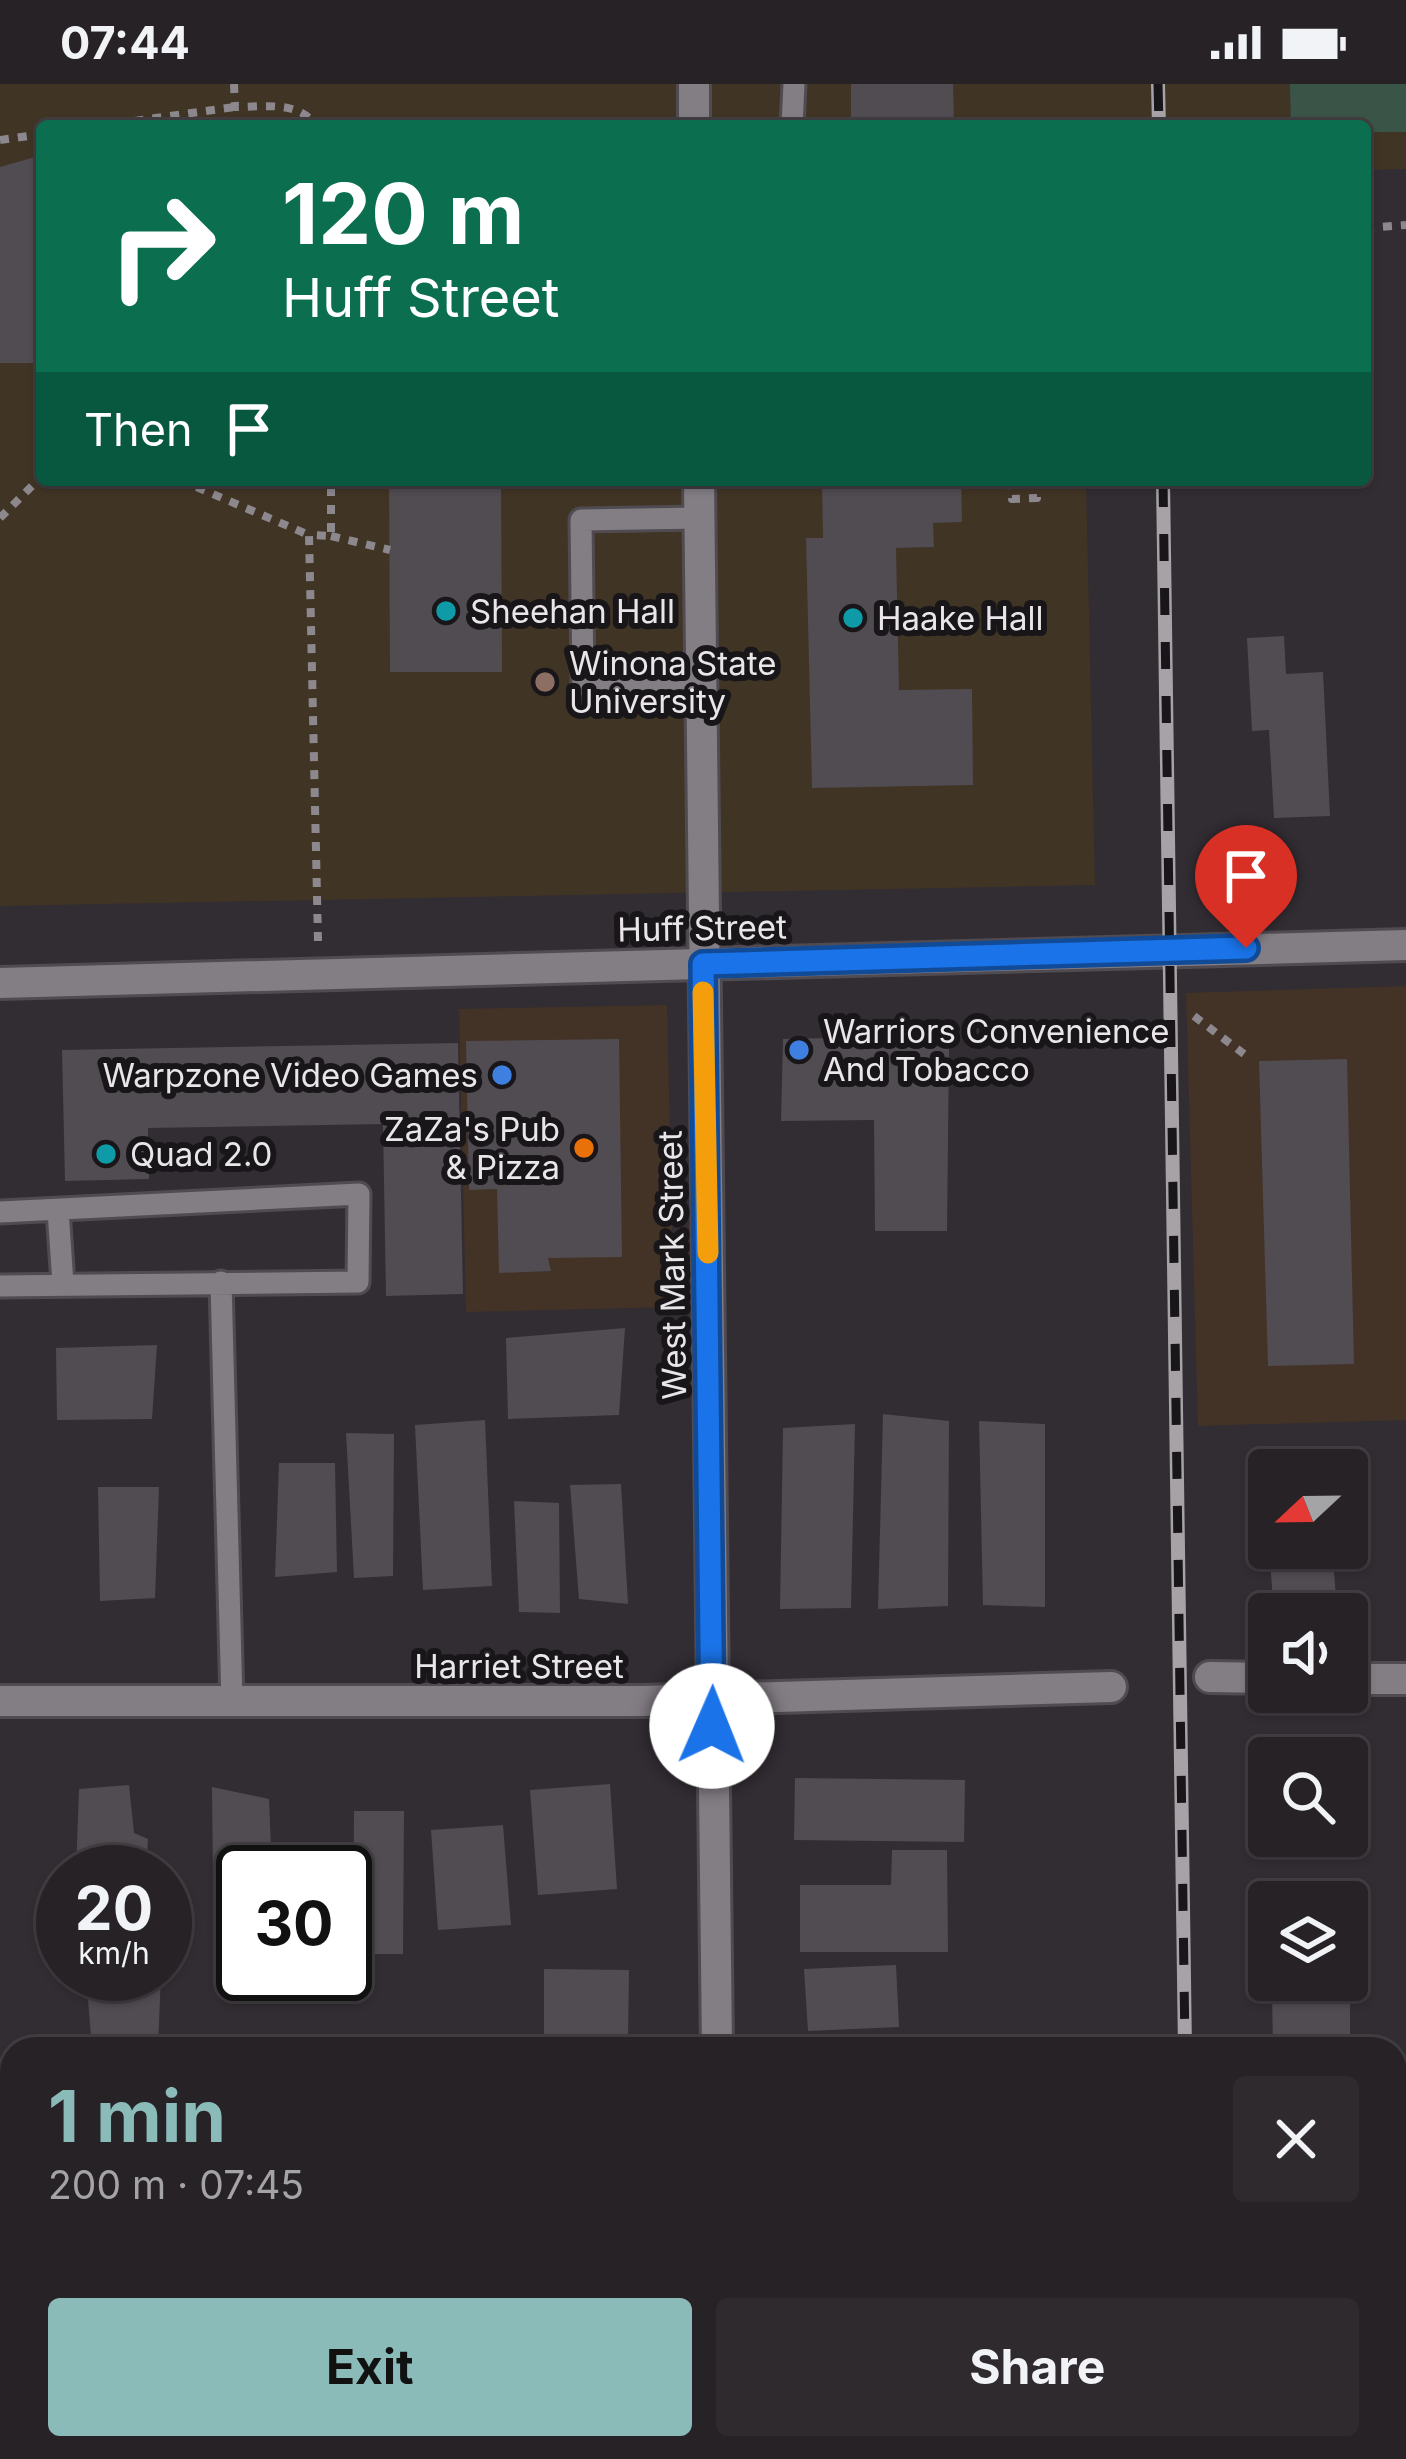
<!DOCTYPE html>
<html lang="en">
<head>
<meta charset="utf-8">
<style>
	:root { --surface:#262226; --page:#2e2a2e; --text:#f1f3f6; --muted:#a4a4a7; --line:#423f43; --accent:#8bbbb9 }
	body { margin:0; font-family:Inter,sans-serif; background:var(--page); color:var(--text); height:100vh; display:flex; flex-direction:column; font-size:45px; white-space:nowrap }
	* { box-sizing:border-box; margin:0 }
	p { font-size:39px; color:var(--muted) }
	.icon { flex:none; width:66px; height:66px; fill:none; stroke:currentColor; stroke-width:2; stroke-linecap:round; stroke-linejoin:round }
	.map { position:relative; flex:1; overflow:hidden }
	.side { position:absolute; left:0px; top:1953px; width:1407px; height:423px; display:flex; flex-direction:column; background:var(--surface); border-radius:36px 36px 0 0; box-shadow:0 3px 9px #0004,0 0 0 3px var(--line) }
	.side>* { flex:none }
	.hud { position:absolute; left:36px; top:36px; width:1335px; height:366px; border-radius:12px; box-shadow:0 3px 9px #0004,0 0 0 3px var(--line); background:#0b6e4f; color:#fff; overflow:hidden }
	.needle { width:78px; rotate:248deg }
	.tools { position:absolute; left:1248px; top:1365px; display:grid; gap:24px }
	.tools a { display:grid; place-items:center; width:120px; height:120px; border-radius:12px; background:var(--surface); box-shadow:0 3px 9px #0004,0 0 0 3px var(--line); font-size:60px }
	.speed { position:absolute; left:36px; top:1761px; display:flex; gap:24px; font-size:60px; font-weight:700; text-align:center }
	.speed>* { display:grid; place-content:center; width:156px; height:156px; border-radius:50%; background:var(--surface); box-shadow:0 3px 9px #0004,0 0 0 3px var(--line); line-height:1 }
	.speed small { font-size:30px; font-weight:400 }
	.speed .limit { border:6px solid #111; border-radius:18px; background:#fff; color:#111 }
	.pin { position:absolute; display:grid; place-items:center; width:102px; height:102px; color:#fff; margin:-123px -51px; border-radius:50% 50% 50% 0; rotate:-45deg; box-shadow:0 0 12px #0007 }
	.pin .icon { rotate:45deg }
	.me { position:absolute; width:132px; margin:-66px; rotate:1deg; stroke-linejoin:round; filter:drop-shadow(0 0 9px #0008) }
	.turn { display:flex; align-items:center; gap:42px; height:252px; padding:0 48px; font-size:54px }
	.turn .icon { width:156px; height:156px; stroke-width:2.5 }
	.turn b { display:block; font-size:84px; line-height:102px }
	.then { display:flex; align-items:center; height:114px; padding:0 48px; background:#0003; gap:24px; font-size:45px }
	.round { display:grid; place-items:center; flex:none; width:126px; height:126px; border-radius:12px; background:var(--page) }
	.overview { display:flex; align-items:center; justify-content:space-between; height:204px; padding:0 48px }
	h1 { font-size:72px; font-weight:700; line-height:90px; color:var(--accent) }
	.cta { display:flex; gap:24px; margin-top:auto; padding:24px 48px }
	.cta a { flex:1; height:138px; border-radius:12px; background:var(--accent); color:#111; font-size:48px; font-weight:700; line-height:138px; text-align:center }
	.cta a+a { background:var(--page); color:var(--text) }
	.status { display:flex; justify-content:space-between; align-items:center; height:84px; padding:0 60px; background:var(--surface); direction:ltr }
	.status svg { height:33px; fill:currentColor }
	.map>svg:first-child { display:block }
</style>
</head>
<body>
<div class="status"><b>07:44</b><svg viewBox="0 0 49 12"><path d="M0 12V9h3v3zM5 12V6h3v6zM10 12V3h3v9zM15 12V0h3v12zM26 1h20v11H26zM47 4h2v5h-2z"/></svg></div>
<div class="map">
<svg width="1406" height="2375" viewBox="0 0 1406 2375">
	<rect width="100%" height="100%" fill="#322d33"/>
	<path fill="#423326" d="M1406 902V1336L1198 1342 1186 909Z
		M667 921 674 1223 466 1228 459 925Z"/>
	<path fill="#403425" d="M0 0H1406V85L1365 86V42H42V396H1086L1095 801 0 822Z"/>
	<path fill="#3a5548" d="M1290 0H1406V48H1365V42H1291Z"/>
	<path fill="#514b52" d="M851 0H953L954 42H851Z
		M42 71V279H0V83Z
		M389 396H501L502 588H390Z
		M822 396H961L962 438 933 439 934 463 896 464 899 606 972 605 973 701 812 704 806 454H823Z
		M1284 552 1286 590 1323 588 1330 732 1274 734 1269 646 1252 647 1247 554Z
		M875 953V964L949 962 947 1147H875L874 1036 781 1037 783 955Z
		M619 955 622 1173 548 1174 551 1187 499 1189 497 1105 469 1106 466 957Z
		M458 959 463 1210 386 1212 383 1040 148 1044 149 1095 65 1097 62 966Z
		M1347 975 1354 1280 1268 1282 1259 977Z
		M625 1244 619 1331 508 1335 506 1254Z
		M157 1261 152 1335 57 1336 56 1264Z
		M883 1330 949 1337 948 1522 878 1525Z
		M485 1336 492 1502 423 1506 415 1341Z
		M979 1337 1045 1340V1523L983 1521Z
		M855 1340 851 1524 780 1525 783 1344Z
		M346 1349 394 1350 393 1492 354 1494Z
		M279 1379H335L337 1488 275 1493Z
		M621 1400 628 1520 579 1515 570 1401Z
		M98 1403H159L155 1514 100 1517Z
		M514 1417 559 1419 560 1529 519 1528Z
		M1269 1464H1332L1337 1525 1274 1530Z
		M795 1694 965 1696 964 1758 794 1756Z
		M610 1700 617 1805 538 1811 530 1706Z
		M129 1701 134 1749 148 1755 146 1788H76L79 1705Z
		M212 1703 269 1715 272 1788H243V1809L213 1795Z
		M354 1727H404L403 1870H353Z
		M503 1741 511 1841 438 1846 431 1746Z
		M892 1766H947L948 1868H800V1801H891Z
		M896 1881 899 1943 808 1947 804 1885Z
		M544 1885 629 1886 628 1957 544 1955Z
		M86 1890H161L158 1964 92 1965Z
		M1272 1907H1350V1965H1273Z"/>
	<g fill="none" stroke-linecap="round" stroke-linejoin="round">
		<defs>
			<path id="service" d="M792 42 794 0
				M699 434 581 436 583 601 701 599
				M58 1126 63 1200
				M0 1128 359 1110 358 1198 0 1202
				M221 1198 232 1619"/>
			<path id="minor" d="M694 0V42
				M699 396 717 1965
				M1210 1593 1269 1594
				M1347 1595H1406
				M0 1617H643L1111 1603
				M1395 2320 1406 2319
				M0 2332 3 2375
				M725 2375V2364"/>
			<path id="secondary" d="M0 899 1406 861"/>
		</defs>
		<use href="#service" stroke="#504b51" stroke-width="27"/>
		<use href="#minor" stroke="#504b51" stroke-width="36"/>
		<use href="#secondary" stroke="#504b51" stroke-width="36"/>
		<path stroke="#8d888d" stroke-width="8" stroke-dasharray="9 9" stroke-linecap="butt" d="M234 0 235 23C263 23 299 16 316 42
			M99 42 235 23
			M0 56 42 50
			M1365 144 1406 141
			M180 396 309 451
			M1011 396 1012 415 1037 414V396
			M0 434 42 392
			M331 452 390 466
			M318 857 309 451 331 452V396
			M1194 932 1244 970"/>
		<use href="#service" stroke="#837d84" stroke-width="21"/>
		<use href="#minor" stroke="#837d84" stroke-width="30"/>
		<use href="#secondary" stroke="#837d84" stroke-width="30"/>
		<defs>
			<path id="rail" d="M1158 0 1159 42
				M1163 396 1185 1965
				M1191 2364V2375"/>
		</defs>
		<use href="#rail" stroke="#a6a2a6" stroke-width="14"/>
		<use href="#rail" stroke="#181619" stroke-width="9" stroke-dasharray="27" stroke-linecap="butt"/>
	</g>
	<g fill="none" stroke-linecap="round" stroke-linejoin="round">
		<defs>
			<path id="route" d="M712 1642 703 880 1246 864"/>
		</defs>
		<use href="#route" stroke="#114b97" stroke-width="30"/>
		<use href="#route" stroke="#1a73e8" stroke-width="21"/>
		<path stroke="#f59e0b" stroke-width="21" d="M703 908 708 1169"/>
	</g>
	<g fill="#0f9aa8" stroke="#181619" stroke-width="4.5">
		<circle cx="446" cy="527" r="12"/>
		<circle cx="853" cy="534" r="12"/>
		<circle cx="106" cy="1070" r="12"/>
	</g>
	<circle fill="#8d6e63" stroke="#181619" stroke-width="4.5" cx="545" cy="598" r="12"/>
	<g fill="#3f7fe0" stroke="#181619" stroke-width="4.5">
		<circle cx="799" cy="966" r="12"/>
		<circle cx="502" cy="991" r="12"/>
	</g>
	<circle fill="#e8710a" stroke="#181619" stroke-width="4.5" cx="584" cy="1064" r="12"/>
	<g text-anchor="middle" stroke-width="12" stroke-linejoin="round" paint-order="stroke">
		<g font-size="33" fill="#e9e5e9" stroke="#181619" text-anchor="start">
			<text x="470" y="539">Sheehan Hall</text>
			<text x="877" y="546">Haake Hall</text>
			<text x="569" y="591">Winona State<tspan x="569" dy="38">University</tspan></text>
			<text x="823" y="959">Warriors Convenience<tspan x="823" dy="38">And Tobacco</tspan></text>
			<text x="478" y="1003" text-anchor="end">Warpzone Video Games</text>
			<text x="560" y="1057" text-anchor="end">ZaZa's Pub<tspan x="560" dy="38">&amp; Pizza</tspan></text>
			<text x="130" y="1082">Quad 2.0</text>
		</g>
		<g font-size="33" fill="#e9e5e9" stroke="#181619">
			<text transform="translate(702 844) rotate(-1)" y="12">Huff Street</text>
			<text transform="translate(672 1181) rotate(-91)" y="12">West Mark Street</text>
			<text x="519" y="1594">Harriet Street</text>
		</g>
	</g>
</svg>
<div class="tools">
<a><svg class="needle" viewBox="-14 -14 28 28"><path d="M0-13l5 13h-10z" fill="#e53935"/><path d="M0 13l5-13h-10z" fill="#a4a4a7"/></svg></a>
<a><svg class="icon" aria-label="sound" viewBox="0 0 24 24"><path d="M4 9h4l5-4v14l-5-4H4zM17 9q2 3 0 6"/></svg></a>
<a><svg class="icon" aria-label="search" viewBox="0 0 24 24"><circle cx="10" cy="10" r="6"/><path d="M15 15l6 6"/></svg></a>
<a><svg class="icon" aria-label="layers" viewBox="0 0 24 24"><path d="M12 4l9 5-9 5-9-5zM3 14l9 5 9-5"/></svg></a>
</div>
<div class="speed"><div>20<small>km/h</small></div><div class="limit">30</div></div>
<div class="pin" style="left:1246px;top:864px;background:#d93025"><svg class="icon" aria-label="arrive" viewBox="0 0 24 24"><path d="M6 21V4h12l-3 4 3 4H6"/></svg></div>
<svg class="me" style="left:712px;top:1642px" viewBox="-20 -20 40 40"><circle r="19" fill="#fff"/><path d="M0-13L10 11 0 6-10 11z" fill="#1a73e8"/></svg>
<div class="hud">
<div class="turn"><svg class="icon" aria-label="right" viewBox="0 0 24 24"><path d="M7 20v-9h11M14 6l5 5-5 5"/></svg><div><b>120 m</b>Huff Street</div></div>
<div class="then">Then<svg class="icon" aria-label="arrive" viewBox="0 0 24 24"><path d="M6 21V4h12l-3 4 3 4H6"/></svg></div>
</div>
<section class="side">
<div class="overview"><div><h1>1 min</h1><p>200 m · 07:45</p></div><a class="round"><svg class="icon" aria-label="close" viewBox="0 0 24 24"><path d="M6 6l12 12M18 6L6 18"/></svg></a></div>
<div class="cta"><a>Exit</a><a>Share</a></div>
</section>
</div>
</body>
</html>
